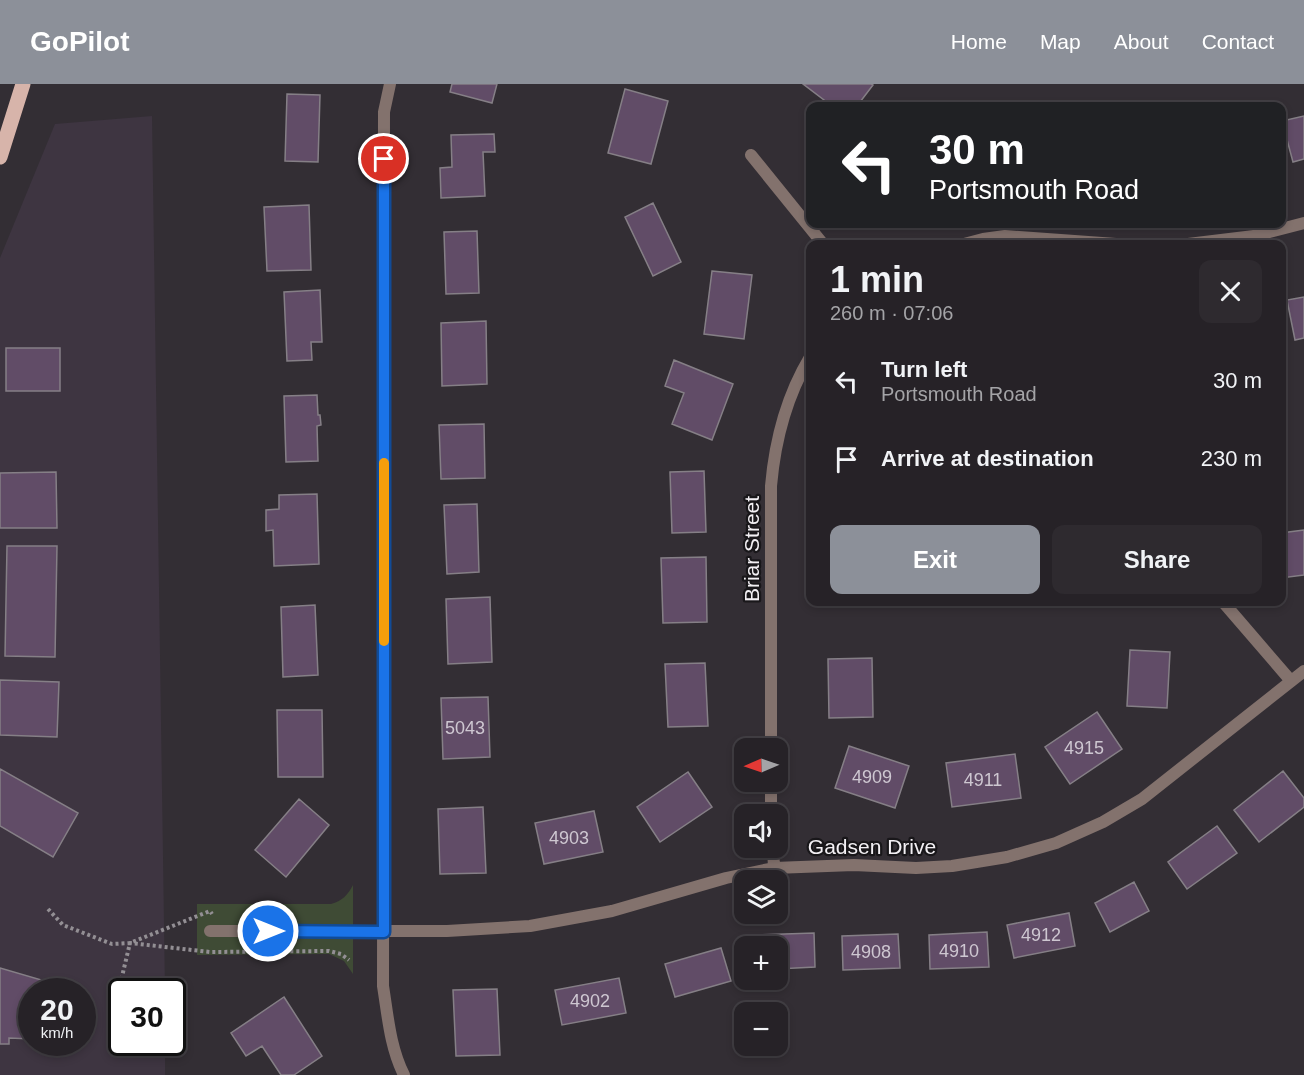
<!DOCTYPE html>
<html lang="en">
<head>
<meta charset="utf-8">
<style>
	:root { --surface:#262227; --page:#2e2a2f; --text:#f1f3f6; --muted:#a4a4a7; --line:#423f44; --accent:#8c9099 }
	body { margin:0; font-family:Helvetica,sans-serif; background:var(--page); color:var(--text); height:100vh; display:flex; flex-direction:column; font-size:22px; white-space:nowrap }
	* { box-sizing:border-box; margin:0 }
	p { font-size:20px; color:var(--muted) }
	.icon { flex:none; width:33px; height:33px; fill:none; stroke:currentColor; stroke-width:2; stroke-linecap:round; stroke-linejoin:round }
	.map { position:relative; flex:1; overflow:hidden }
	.panel { position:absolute; left:806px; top:156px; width:480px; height:366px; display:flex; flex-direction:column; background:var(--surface); border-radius:12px; box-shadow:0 3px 9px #0003,0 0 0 2px var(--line) }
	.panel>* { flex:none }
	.hud { position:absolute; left:806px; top:18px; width:480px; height:126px; border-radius:12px; box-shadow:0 3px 9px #0003,0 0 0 2px var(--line); background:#202124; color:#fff; overflow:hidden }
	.needle { width:39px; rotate:268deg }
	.fabs { position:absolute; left:734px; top:654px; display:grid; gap:12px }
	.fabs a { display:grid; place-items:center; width:54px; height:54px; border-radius:12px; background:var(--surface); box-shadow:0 3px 9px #0003,0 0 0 2px var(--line); font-size:30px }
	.speed { position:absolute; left:18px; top:894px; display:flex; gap:12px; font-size:30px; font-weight:700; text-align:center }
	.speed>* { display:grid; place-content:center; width:78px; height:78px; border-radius:50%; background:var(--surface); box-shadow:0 3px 9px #0003,0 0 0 2px var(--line); line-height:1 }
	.speed small { font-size:15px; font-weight:400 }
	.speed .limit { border:3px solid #111; border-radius:9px; background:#fff; color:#111 }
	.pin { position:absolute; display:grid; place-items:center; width:51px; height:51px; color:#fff; margin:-26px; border:3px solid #fff; border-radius:50%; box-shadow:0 2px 6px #0007 }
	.me { position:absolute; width:66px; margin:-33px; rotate:90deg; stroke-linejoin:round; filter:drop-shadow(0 0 4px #0008) }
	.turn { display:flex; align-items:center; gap:21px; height:126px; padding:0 24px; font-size:27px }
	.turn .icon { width:78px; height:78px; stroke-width:2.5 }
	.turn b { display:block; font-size:42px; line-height:51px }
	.round { display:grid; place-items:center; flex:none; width:63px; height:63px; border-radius:12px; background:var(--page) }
	.summary { display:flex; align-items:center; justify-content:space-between; height:102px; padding:0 24px }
	h1 { font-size:36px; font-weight:600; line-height:45px }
	.primary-button { display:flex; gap:12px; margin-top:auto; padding:12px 24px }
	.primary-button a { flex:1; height:69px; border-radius:12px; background:var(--accent); color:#fff; font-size:24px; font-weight:600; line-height:69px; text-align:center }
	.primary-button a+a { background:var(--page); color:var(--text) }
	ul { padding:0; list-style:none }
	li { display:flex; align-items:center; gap:18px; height:78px; padding:0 24px }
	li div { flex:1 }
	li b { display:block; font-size:22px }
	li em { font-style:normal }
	header { display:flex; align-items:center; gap:36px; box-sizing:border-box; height:84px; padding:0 30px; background:var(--accent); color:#fff }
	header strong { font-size:28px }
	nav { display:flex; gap:33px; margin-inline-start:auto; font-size:21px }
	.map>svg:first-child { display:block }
</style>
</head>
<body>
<header>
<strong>GoPilot</strong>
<nav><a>Home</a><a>Map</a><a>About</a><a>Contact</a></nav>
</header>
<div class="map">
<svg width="1304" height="991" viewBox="0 0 1304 991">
	<rect width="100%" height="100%" fill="#332e34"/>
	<path fill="#3e3541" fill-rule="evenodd" d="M152 32 165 907 122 908V958L165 959V991H0V174L55 40ZM32 908H82V958H32Z"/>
	<path fill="#3f4b35" d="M353 801V890L344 877 329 870 197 871V820H331C342 817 348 811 353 801Z"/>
	<path fill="#614c67" stroke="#857f86" stroke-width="1.5" d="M452 0H497L492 19 450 8Z
		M803 0H871L873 1 857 22H832Z
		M625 5 668 17 651 80 608 69Z
		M287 10 320 11 318 78 285 77Z
		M1304 32V75L1293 78 1282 37Z
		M494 50 495 68H483L485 112 441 114 440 84 452 83 451 51Z
		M653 119 681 178 653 192 625 133Z
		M309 121 311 186 267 187 264 123Z
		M477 147 479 209 446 210 444 148Z
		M712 187 752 191 744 255 704 250Z
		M320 206 322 258H311L312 276 287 277 284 208Z
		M1304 213V254L1295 256 1287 216Z
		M486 237 487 300 442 302 441 239Z
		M6 264H60V307H6Z
		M674 276 733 300 712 356 672 340 684 309 665 302Z
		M317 311 318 331H320L321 341 317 342 318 377 286 378 284 312Z
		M484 340 485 394 441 395 439 341Z
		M704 387 706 448 672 449 670 388Z
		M56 388 57 444H0V389Z
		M317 410 319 480 274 482 273 446 266 447V426L279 425V411Z
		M477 420 479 488 447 490 444 421Z
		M1304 446V491L1281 494V449Z
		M7 462H57L55 573 5 572Z
		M706 473 707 538 663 539 661 474Z
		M490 513 492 578 448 580 446 515Z
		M828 518H863V521L828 522Z
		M315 521 318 591 283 593 281 523Z
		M1130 566 1170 568 1167 624 1127 622Z
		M872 574 873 633 829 634 828 575Z
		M705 579 708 642 668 643 665 580Z
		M0 596 59 598 57 653 0 651Z
		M488 613 490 673 443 675 441 614Z
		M277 626H322L323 693H278Z
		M1097 628 1122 665 1070 700 1045 663Z
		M849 662 909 682 895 724 835 704Z
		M1015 670 1021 714 952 723 946 679Z
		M0 685 78 729 53 773 0 742Z
		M1283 687 1304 714V723L1259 758 1234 726Z
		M688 688 712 723 660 758 637 723Z
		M299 715 329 741 286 793 255 766Z
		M483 723 486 789 440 790 438 725Z
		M594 727 603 768 544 780 535 739Z
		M1217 742 1237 769 1187 805 1168 778Z
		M1134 798 1149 827 1110 848 1095 819Z
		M1069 829 1075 862 1014 874 1007 841Z
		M987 848 989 883 930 885 929 851Z
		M814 849 815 883 777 885V862H757L756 851Z
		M898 850 900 884 843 886 842 852Z
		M721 864 731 897 675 913 665 880Z
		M0 884 62 902V908H32V955L9 954V960H0Z
		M619 894 626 929 562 941 555 906Z
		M497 905 500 971 456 972 453 906Z
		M284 913 322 972 294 991H281L262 962 246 972 231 949Z"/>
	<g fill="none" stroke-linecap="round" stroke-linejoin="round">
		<path stroke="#938f94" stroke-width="4" stroke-dasharray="3 3" stroke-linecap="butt" d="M48 825 63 841 112 860 130 859 210 827 212 830
			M120 901 130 859 210 868 329 867 341 870 349 876"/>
		<path stroke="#83726d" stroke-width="12" d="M390 0 384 28 383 902C388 933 390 963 404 991
			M751 71 823 160
			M964 160 983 155 1005 152 1116 160
			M1188 160 1254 152 1304 139
			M1223 518 1291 597
			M771 664V402C775 356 786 313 810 273
			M771 698V730
			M773 764 774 784
			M210 847H447L530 842 612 827 726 794 774 784 854 781 916 784 952 782 1007 773 1056 759 1103 738 1142 715 1304 587"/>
		<path stroke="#d7b4aa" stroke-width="15" d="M0 73 23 0"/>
	</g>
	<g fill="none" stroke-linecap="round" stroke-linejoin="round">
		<defs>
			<path id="route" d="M268 847 384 848V75"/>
		</defs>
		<use href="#route" stroke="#114b97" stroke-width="15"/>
		<use href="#route" stroke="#1a73e8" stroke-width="10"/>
		<path stroke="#f59e0b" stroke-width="10" d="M384 557V379"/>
	</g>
	<g text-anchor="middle" stroke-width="4.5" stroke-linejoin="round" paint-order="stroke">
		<g font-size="18" fill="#cec7d1">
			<text x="465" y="650">5043</text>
			<text x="1084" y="670">4915</text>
			<text x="872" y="699">4909</text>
			<text x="983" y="702">4911</text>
			<text x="569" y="760">4903</text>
			<text x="1041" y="857">4912</text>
			<text x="959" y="873">4910</text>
			<text x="871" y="874">4908</text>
			<text x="590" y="923">4902</text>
		</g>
		<g font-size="21" fill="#f3f0f4" stroke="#19171a">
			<text transform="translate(752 465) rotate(-90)" y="7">Briar Street</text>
			<text x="872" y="770">Gadsen Drive</text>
		</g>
	</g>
</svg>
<div class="fabs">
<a><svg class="needle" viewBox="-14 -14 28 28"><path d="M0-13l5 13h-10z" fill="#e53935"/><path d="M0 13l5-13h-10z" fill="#a4a4a7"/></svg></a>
<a><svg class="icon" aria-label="sound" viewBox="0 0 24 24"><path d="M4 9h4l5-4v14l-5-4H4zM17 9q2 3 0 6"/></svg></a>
<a><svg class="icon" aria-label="layers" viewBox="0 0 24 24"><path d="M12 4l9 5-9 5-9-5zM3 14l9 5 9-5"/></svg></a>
<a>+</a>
<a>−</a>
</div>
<div class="speed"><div>20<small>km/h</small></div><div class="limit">30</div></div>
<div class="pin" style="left:384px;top:75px;background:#d93025"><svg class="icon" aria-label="arrive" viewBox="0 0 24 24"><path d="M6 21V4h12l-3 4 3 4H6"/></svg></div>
<svg class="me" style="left:268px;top:847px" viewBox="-20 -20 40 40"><circle r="17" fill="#1a73e8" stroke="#fff" stroke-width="3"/><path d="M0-11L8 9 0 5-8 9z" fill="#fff"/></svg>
<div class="hud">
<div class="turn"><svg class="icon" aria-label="left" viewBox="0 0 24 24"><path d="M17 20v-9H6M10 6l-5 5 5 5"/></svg><div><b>30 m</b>Portsmouth Road</div></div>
</div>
<section class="panel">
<div class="summary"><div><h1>1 min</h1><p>260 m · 07:06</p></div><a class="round"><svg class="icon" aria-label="close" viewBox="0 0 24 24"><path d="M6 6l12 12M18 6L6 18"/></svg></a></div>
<ul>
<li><svg class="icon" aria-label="left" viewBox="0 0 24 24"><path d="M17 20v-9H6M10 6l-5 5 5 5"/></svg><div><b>Turn left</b><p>Portsmouth Road</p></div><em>30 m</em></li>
<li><svg class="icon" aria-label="arrive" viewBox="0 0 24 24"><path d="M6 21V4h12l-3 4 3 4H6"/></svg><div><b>Arrive at destination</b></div><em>230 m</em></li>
</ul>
<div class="primary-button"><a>Exit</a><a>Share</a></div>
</section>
</div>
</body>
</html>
